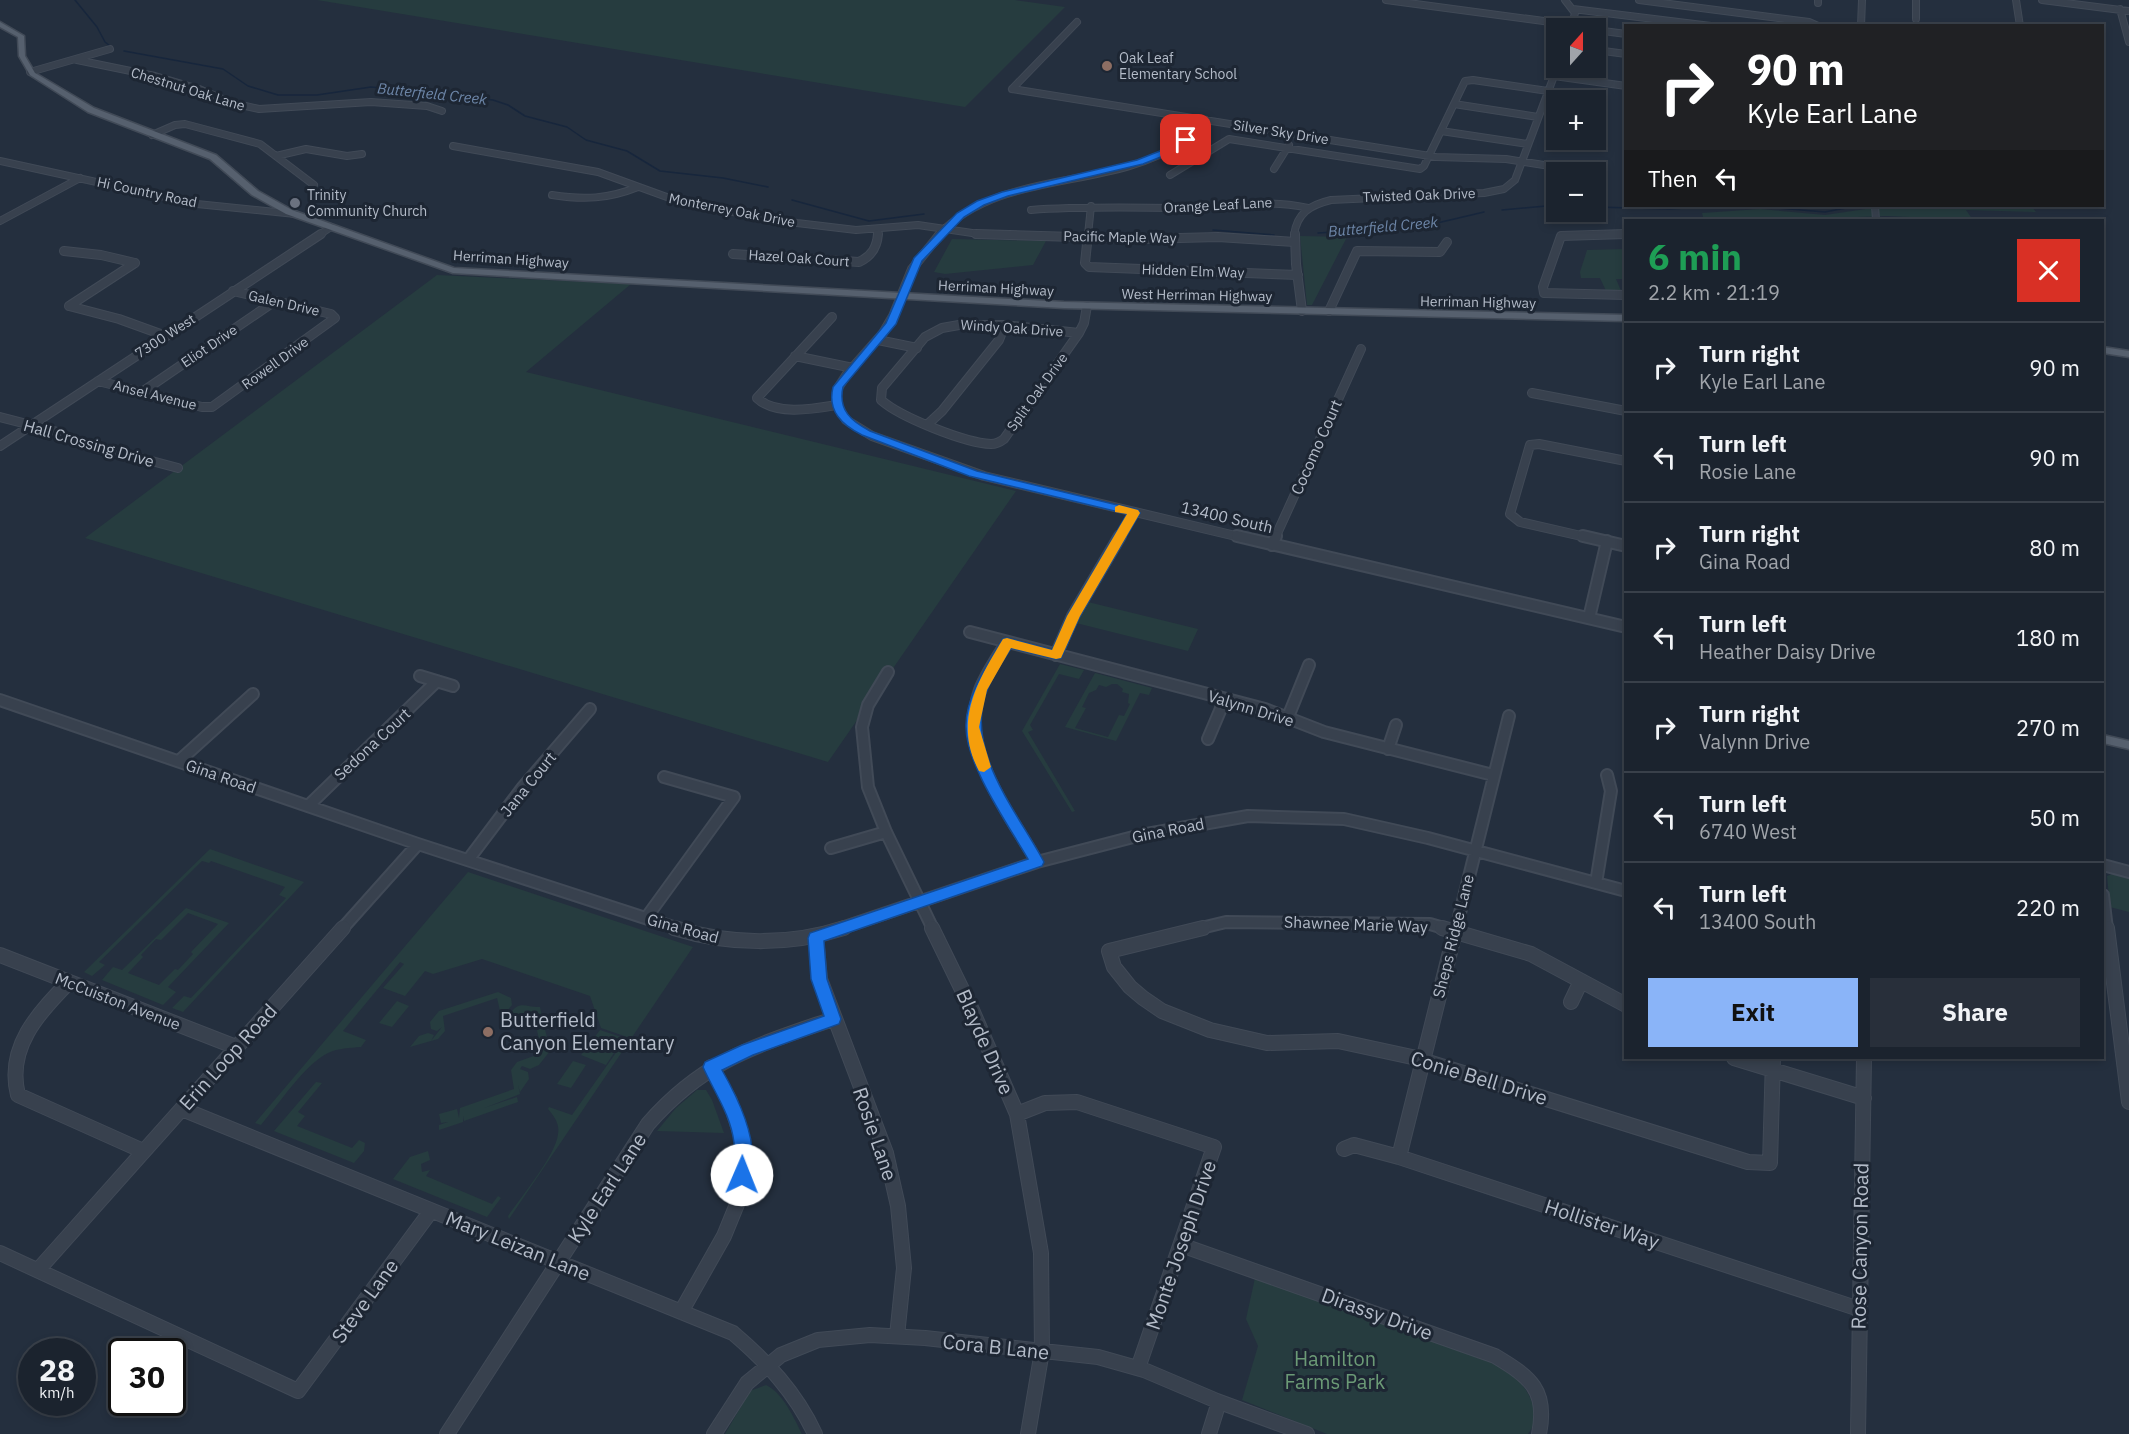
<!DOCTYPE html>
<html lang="en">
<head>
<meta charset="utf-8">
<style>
	:root { --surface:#1b232e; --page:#282f3a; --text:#f1f3f6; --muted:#a0a4aa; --line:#39404a; --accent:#8ab4f8 }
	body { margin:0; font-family:"IBM Plex Sans",sans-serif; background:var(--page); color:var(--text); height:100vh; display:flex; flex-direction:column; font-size:22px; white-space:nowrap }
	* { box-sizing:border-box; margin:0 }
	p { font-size:20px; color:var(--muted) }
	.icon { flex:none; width:33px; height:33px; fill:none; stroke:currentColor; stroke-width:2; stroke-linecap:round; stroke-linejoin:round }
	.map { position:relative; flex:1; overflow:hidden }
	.panel { position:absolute; left:1624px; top:219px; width:480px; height:840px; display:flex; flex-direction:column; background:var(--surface); border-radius:0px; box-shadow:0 3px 9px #0003,0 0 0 2px var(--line) }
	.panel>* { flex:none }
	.banner { position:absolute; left:1624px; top:24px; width:480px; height:183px; border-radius:0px; box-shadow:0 3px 9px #0003,0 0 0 2px var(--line); background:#202124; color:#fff; overflow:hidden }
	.needle { width:39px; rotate:21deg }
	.tools { position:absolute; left:1546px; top:18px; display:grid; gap:12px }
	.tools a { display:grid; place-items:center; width:60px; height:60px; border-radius:0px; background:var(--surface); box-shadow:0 3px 9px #0003,0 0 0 2px var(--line); font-size:30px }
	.speed { position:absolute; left:18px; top:1338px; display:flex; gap:12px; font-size:30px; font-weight:700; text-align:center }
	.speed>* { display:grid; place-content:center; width:78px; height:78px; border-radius:50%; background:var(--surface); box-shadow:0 3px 9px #0003,0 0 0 2px var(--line); line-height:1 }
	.speed small { font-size:15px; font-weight:400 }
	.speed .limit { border:3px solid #111; border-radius:9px; background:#fff; color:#111 }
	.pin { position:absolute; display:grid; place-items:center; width:51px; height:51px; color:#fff; margin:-26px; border-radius:12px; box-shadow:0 3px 9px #0006 }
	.me { position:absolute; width:66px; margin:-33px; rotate:1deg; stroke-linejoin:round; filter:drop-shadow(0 0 4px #0008) }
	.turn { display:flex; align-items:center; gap:21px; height:126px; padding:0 24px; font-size:27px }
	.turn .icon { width:78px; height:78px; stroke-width:2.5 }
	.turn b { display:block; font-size:42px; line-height:51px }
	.then { display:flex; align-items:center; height:57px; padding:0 24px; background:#0003; gap:12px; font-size:22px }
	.round { display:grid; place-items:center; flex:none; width:63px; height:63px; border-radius:0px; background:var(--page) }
	.summary { display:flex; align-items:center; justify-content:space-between; height:102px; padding:0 24px }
	h1 { font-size:36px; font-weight:700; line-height:45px; color:#1e9e55 }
	.primary-button { display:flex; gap:12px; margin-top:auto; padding:12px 24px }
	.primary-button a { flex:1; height:69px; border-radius:0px; background:var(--accent); color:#111; font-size:24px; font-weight:700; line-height:69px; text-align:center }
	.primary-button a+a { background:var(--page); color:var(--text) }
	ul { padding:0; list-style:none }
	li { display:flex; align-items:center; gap:18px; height:90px; padding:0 24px; border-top:2px solid var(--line) }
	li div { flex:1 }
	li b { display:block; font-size:22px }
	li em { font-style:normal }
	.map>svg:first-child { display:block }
</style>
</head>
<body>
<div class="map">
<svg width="2129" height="1434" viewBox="0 0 2129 1434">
	<rect width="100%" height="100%" fill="#242f3e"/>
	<path fill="#263c3f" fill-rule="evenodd" d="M317 0H1015L1065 7 965 107Z
		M1886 206H2031L2036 212 1966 210 1973 220 1887 216 1768 220 1703 217 1702 213 1760 209 1825 215Z
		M1300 236 1347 237 1312 305H1307Z
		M952 239 1046 241 1033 265 945 274 934 272Z
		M1626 249V279H1616L1622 293H1607L1600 278H1581L1580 272 1587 250Z
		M437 275 631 284 526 372 1016 491 828 762 85 538Z
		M1088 602 1198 629 1188 651 1076 623Z
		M1060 664 1084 670 1079 679 1059 674 1030 725 1033 730 1028 732 1075 811 1072 812 1022 731Z
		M1095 673 1152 688 1149 695 1140 693 1116 741 1065 727ZM1112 684H1117L1123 689 1122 692 1129 694 1128 703 1130 704 1124 716 1119 715 1108 737 1075 728 1086 708 1082 707 1089 693 1096 690 1099 685 1106 687Z
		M210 849 304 882 183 1012 172 1008 184 996 191 998 286 898 279 895 285 887 211 861 209 863 202 861 99 962 105 965 92 976 84 972Z
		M468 872 693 947 509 1219 508 1216C521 1197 556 1155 558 1134 560 1124 554 1116 548 1109L549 1107 572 1115 627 1037 601 1028 590 996 482 959 433 974 425 971 405 996 383 988 404 964 400 962 343 1031 366 1040 361 1047C349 1048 339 1048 328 1053 304 1065 279 1104 261 1125L255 1123Z
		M2115 873 2129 877V912L2110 907 2107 876Z
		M186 908 229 923 168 987 176 992 163 1005 102 980 113 967 122 970ZM188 913 218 924 191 952 193 954 178 970 175 969 159 985 128 973 143 957 141 955 156 939 161 940Z
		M498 992 511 998 512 1005 507 1011 511 1012C521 1000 527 1008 540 1007L550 1051 539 1065 530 1069 522 1066 520 1069 528 1072 529 1079 520 1092 518 1085 520 1094 484 1108 517 1097 518 1102 464 1121 463 1116V1122L439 1130V1125L448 1122 441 1123 439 1114 457 1109 459 1118 460 1108 514 1089 511 1070 517 1062 542 1053 533 1012 511 1019 501 1015 497 998 443 1016 445 1031 438 1039 410 1047 419 1036 428 1033 434 1035 431 1041 442 1027 437 1031 431 1029 430 1022 439 1011Z
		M397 1001 409 1006 392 1027 379 1023Z
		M600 1030 624 1038 606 1065 581 1055Z
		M573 1061 586 1065 571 1088 557 1084Z
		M316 1082 322 1083 298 1112 305 1116 297 1126 352 1148 359 1140 365 1143 364 1151 354 1163 274 1131Z
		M697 1090H706L712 1100 724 1133 657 1131 676 1108Z
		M428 1151 430 1160 421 1164 422 1172 430 1170 426 1176 492 1204 498 1196 501 1198 487 1217 393 1179 410 1157Z
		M1255 1278 1506 1368C1523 1382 1546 1411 1528 1434H1327L1242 1400 1258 1346 1246 1319Z
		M766 1385C783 1393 794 1418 802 1434H725L750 1391Z"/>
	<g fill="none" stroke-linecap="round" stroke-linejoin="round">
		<path stroke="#17263c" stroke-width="1.5" d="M75 0 97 27 105 42 110 46
			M124 51 223 69 248 86 278 95H317L371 87 493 100 508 105 525 116 567 127 586 140 627 151 660 171 723 178 768 187
			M792 200 869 221 924 214
			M1754 206 1825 212 1856 206
			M1596 207 1669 209 1718 206
			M1502 210 1557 205
			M1213 230 1274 235
			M1318 233 1351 231 1381 224H1433L1484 212"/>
		<defs>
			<path id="minor-far3" d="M1386 0 1596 28
				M1565 0 1575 13 1571 28
				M1639 0 1809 22 1818 26
				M1818 0V3
				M1916 0V19
				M2016 0 2020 26
				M2042 0 2129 11
				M1573 9 1711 26
				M2120 9 2129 42
				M1861 26 1862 0
				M1596 30 1626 34
				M1596 50 1626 54
				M77 60 155 76 199 89 232 103 259 109 371 102 427 106 442 111
				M30 72 110 49
				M1554 76 1626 86
				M1012 89 1436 157 1506 159 1550 166
				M1012 89 1077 22
				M1454 104 1538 117
				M1441 131 1528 144
				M152 135 175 125 185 124 260 144 314 185
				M453 146 598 172 686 204 797 223 856 230 918 225 979 234 1013 235
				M276 156 306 149 347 156 362 154
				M0 161 197 204 295 214
				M1274 169 1289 145
				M1170 175 1229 139 1420 169 1424 166 1465 81 1473 80 1548 91
				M552 195C584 200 608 199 638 187
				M1875 206 1876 220
				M1031 210C1084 206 1136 208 1188 208 1232 208 1263 198 1308 208
				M0 221 80 178
				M877 229 878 235
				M319 235 331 227
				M938 235C1004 167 1108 192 1183 142 1191 136 1199 127 1206 120
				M1088 235 1091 206
				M1294 235C1297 213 1310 205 1331 200L1484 193 1504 189 1515 180 1557 68
				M1592 235 1626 234"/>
			<path id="minor-far2" d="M940 234 912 269 893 316 883 333 847 374 838 388 836 403 846 420 872 436 984 476 1244 538
				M976 234 1142 239 1218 237 1295 242
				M1088 234 1085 263 1089 267 1298 275
				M1295 234 1296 264 1302 311
				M1626 234 1561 236 1543 287 1544 293 1626 295
				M64 251 101 255 135 263
				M733 254 859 262C872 256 877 247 878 234
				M69 306 119 319 166 336
				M69 306 135 263
				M1329 311 1357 251 1440 252 1447 242
				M832 317 757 398C776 416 813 409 837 405
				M959 325H1003L1079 333 1004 439C1000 442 996 444 991 444 965 443 900 417 881 400L882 388 925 337 942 328Z
				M1079 333 1084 323 1087 306
				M878 340 917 348
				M795 356 853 368
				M98 381 202 407H212L335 318 331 314 233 291
				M142 392 275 301
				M1532 393 1626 411
				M0 417 54 431 69 439 178 468
				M928 424 942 411 999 340 1004 327
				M0 446 321 234
				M1119 538 1134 513
				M1275 538 1361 349
				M1590 538 1520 522 1510 514 1530 445 1539 444 1626 461"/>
			<path id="minor-far1" d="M1237 536 1626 627
				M1583 536 1626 546
				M1272 545 1276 536
				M1589 618 1607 541
				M970 632 1265 709 1324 732 1493 775
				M1007 642C998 657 986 674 980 690 958 750 1009 812 1037 862
				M1056 655 1073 616 1120 536
				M888 672 868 705 862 727 868 787 886 832 933 929
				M420 676 453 686
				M0 700 418 844 679 929
				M1288 717 1309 665
				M1208 739 1225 699
				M1388 749 1396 725
				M179 761 253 694
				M308 806 437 681
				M831 848 886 832
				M468 860 523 787 590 709
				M2103 865 2129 872
				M1596 883 1611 791 1607 775
				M2103 895 2107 929
				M646 918 734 797 664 777
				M342 929 418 844
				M839 929 1037 862 1141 835 1248 816 1344 819 1428 838 1626 891
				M1197 929 1226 922 1430 924 1447 929
				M1456 929 1509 716"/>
			<path id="minor" d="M674 928C729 945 789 946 844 928
				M932 928 972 1010 1017 1114 1041 1253 1042 1351 1028 1434
				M1203 928 1109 951 1114 967 1130 987 1143 998 1162 1011 1210 1030 1267 1043 1338 1041 1412 1057 1748 1162 1770 1163 1773 1058
				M1442 928 1531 954 1626 1005
				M2107 928 2129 1102
				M816 937 820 979 886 1153 898 1206 904 1268 897 1336
				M0 955 236 1047
				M69 982C38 1013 6 1048 18 1095L143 1151
				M1571 1002 1581 981
				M1734 1058 1864 1098
				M182 1109 733 1333C767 1362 796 1393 815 1434
				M1017 1114 1045 1103 1077 1102 1214 1147 1138 1368
				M1344 1149 1354 1145 1399 1157 1859 1309
				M1399 1157 1456 928
				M1181 1245 1495 1356C1530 1377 1548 1390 1539 1434
				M0 1253 298 1391 431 1211
				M38 1270 343 928
				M681 1312 724 1236 742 1192 743 1142 730 1101 711 1067
				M447 1434 648 1124C704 1060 755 1046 833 1019
				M714 1434 747 1383 781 1355 818 1340 870 1335 925 1338 1098 1357 1144 1370 1217 1401 1307 1434
				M1209 1434 1219 1402
				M1858 1434 1864 1058"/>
			<path id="major" d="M0 22 24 36 25 56 35 73 94 108 216 155 258 191 292 210 454 268 1064 302 1626 315V321L1064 308 453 273 286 214 252 195 210 159 88 112 30 75 19 56 18 37 0 27Z
				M2103 347 2129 351V357L2103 353Z
				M2103 735 2129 741V749L2103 743Z"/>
		</defs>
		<use href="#minor-far3" stroke="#414a57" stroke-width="8"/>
		<use href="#minor-far2" stroke="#414a57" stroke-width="10"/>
		<use href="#minor-far1" stroke="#414a57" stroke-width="14"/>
		<use href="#minor" stroke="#414a57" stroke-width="16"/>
		<use href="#major" stroke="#414a57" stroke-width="3"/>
		<use href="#minor-far3" stroke="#38414e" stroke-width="6"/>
		<use href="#minor-far2" stroke="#38414e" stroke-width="8"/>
		<use href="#minor-far1" stroke="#38414e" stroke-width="10"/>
		<use href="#minor" stroke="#38414e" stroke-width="14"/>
		<use href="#major" fill="#56606e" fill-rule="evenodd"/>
	</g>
	<path fill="#1a73e8" stroke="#114b97" stroke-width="1.5" d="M1183 138 1190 140 1171 153 1143 164 1008 196 984 205 964 217 922 261 896 324 843 387C838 410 851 421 870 431L977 471 1138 510 1140 513 1080 616 1061 658 1056 659 1011 648C1003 661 994 674 988 688 962 748 1017 811 1044 862L1042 866 824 941 827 979 841 1019 839 1024 753 1055 722 1070C738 1098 763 1148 748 1181L742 1184 736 1181C730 1169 735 1156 734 1143 731 1115 714 1092 703 1067L705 1062 742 1045 824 1016 811 979 808 938 810 933 1028 859C1009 826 966 765 966 727 965 697 988 664 1003 639L1007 638 1052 650 1067 616 1127 514 969 476 862 435C842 425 827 411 833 387L886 323 914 258 957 213 977 201 1002 192 1137 160 1165 149Z"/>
	<path fill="#f59e0b" d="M1119 505 1138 510 1140 513 1080 616 1061 658 1056 659 1011 648 987 690 979 727 991 767 984 772 979 771C953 722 977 682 1003 639L1007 638 1052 650 1067 616 1127 514 1115 512V507Z"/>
	<g fill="#8d6e63" stroke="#1d2633" stroke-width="2">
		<circle cx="1107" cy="66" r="6"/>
		<circle cx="488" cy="1032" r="6"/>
	</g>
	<circle fill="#6b7280" stroke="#1d2633" stroke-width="2" cx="295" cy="203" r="6"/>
	<g text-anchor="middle" stroke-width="6" stroke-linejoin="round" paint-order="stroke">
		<g font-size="14" fill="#b4bcc9" stroke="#1d2633" text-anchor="start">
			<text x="1119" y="63">Oak Leaf<tspan x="1119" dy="16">Elementary School</tspan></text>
			<text x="307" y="200">Trinity<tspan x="307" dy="16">Community Church</tspan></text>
		</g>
		<g font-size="14" fill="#b4bcc9" stroke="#1d2633">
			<text transform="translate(188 89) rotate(17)" y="5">Chestnut Oak Lane</text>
			<text transform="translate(1281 132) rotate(9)" y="5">Silver Sky Drive</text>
			<text transform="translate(147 192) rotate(12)" y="5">Hi Country Road</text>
			<text transform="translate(1419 195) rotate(-2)" y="5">Twisted Oak Drive</text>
			<text transform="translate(1218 205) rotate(-3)" y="5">Orange Leaf Lane</text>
			<text transform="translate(732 210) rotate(11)" y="5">Monterrey Oak Drive</text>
			<text transform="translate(1120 237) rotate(1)" y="5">Pacific Maple Way</text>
			<text transform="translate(799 258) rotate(4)" y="5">Hazel Oak Court</text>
			<text transform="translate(511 259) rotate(4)" y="5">Herriman Highway</text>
			<text transform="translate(1193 271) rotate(2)" y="5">Hidden Elm Way</text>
			<text transform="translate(996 288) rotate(3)" y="5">Herriman Highway</text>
			<text transform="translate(1197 295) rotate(1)" y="5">West Herriman Highway</text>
			<text transform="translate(1478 302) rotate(1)" y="5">Herriman Highway</text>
			<text transform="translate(284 303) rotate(13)" y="5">Galen Drive</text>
			<text transform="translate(1012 328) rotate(4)" y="5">Windy Oak Drive</text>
			<text transform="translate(165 336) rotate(-33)" y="5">7300 West</text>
			<text transform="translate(209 346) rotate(-34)" y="5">Eliot Drive</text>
			<text transform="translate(275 363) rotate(-36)" y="5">Rowell Drive</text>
			<text transform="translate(1037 392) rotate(-54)" y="5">Split Oak Drive</text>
			<text transform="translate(155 395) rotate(14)" y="5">Ansel Avenue</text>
		</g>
		<g font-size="15" font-style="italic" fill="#6d86a8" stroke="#1d2633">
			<text transform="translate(432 94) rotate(6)" y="5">Butterfield Creek</text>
			<text transform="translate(1383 227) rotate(-5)" y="5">Butterfield Creek</text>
		</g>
		<g font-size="16" fill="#b4bcc9" stroke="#1d2633">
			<text transform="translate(89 443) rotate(16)" y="6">Hall Crossing Drive</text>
			<text transform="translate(1316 447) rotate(-66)" y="6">Cocomo Court</text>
			<text transform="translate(1227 517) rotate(13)" y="6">13400 South</text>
			<text transform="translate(1251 708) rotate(17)" y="6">Valynn Drive</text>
			<text transform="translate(372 744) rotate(-43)" y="6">Sedona Court</text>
			<text transform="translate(221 776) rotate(19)" y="6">Gina Road</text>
			<text transform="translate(528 784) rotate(-51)" y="6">Jana Court</text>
			<text transform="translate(1168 830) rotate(-11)" y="6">Gina Road</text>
			<text transform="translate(1356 924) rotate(2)" y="6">Shawnee Marie Way</text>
			<text transform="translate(683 928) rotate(15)" y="6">Gina Road</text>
			<text transform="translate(1453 936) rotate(-76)" y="6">Sheps Ridge Lane</text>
			<text transform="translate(118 1001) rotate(21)" y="6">McCuiston Avenue</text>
		</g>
		<g font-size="20" fill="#b4bcc9" stroke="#1d2633" text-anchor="start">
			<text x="500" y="1027">Butterfield<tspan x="500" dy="23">Canyon Elementary</tspan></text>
		</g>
		<g font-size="20" fill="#b4bcc9" stroke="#1d2633">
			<text transform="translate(985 1042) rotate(66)" y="7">Blayde Drive</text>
			<text transform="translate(228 1057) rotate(-48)" y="7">Erin Loop Road</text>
			<text transform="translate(1479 1078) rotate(17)" y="7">Conie Bell Drive</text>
			<text transform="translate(875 1134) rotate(71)" y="7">Rosie Lane</text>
			<text transform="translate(607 1188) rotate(-57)" y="7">Kyle Earl Lane</text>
			<text transform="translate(1602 1224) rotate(18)" y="7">Hollister Way</text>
			<text transform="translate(1181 1245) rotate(-71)" y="7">Monte Joseph Drive</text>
			<text transform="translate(518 1246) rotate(22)" y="7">Mary Leizan Lane</text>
			<text transform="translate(1860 1246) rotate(-89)" y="7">Rose Canyon Road</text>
			<text transform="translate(365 1301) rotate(-54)" y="7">Steve Lane</text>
			<text transform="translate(1377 1314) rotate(20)" y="7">Dirassy Drive</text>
			<text transform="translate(996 1347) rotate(6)" y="7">Cora B Lane</text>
		</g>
		<g font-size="20" fill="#6b9a76" stroke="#1d2633">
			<text x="1335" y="1366">Hamilton<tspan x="1335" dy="23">Farms Park</tspan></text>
		</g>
	</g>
</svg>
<div class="tools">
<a><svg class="needle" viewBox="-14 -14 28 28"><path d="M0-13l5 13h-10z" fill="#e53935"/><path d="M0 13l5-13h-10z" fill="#a0a4aa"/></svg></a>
<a>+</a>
<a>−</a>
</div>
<div class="speed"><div>28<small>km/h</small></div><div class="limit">30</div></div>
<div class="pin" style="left:1186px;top:140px;background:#d93025"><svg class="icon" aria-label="arrive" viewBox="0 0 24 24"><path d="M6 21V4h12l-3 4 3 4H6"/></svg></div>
<svg class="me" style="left:742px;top:1175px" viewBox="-20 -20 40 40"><circle r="19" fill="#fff"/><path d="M0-13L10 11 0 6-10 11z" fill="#1a73e8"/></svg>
<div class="banner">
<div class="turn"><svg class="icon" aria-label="right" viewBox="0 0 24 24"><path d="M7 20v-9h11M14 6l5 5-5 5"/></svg><div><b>90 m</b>Kyle Earl Lane</div></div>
<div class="then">Then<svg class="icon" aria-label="left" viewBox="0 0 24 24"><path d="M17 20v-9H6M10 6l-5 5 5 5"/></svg></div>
</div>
<section class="panel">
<div class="summary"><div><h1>6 min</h1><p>2.2 km · 21:19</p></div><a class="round" style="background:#d93025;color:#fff"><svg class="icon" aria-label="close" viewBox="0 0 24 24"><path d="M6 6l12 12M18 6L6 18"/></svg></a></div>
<ul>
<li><svg class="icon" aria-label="right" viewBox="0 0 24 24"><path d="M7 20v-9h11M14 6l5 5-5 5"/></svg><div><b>Turn right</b><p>Kyle Earl Lane</p></div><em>90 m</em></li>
<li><svg class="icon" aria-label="left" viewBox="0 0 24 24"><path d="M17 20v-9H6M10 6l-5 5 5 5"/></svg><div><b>Turn left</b><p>Rosie Lane</p></div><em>90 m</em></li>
<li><svg class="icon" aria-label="right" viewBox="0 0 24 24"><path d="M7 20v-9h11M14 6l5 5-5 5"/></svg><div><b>Turn right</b><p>Gina Road</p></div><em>80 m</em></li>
<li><svg class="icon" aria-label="left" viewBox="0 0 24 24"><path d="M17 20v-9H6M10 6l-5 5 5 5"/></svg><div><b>Turn left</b><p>Heather Daisy Drive</p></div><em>180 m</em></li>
<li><svg class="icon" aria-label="right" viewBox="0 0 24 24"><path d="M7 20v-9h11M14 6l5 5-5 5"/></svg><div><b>Turn right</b><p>Valynn Drive</p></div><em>270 m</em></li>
<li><svg class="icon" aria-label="left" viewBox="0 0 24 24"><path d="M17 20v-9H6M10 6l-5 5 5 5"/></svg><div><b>Turn left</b><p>6740 West</p></div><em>50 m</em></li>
<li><svg class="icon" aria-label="left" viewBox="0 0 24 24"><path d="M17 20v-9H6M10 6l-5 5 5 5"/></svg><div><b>Turn left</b><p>13400 South</p></div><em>220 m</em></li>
</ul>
<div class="primary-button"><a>Exit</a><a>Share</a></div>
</section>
</div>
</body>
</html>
